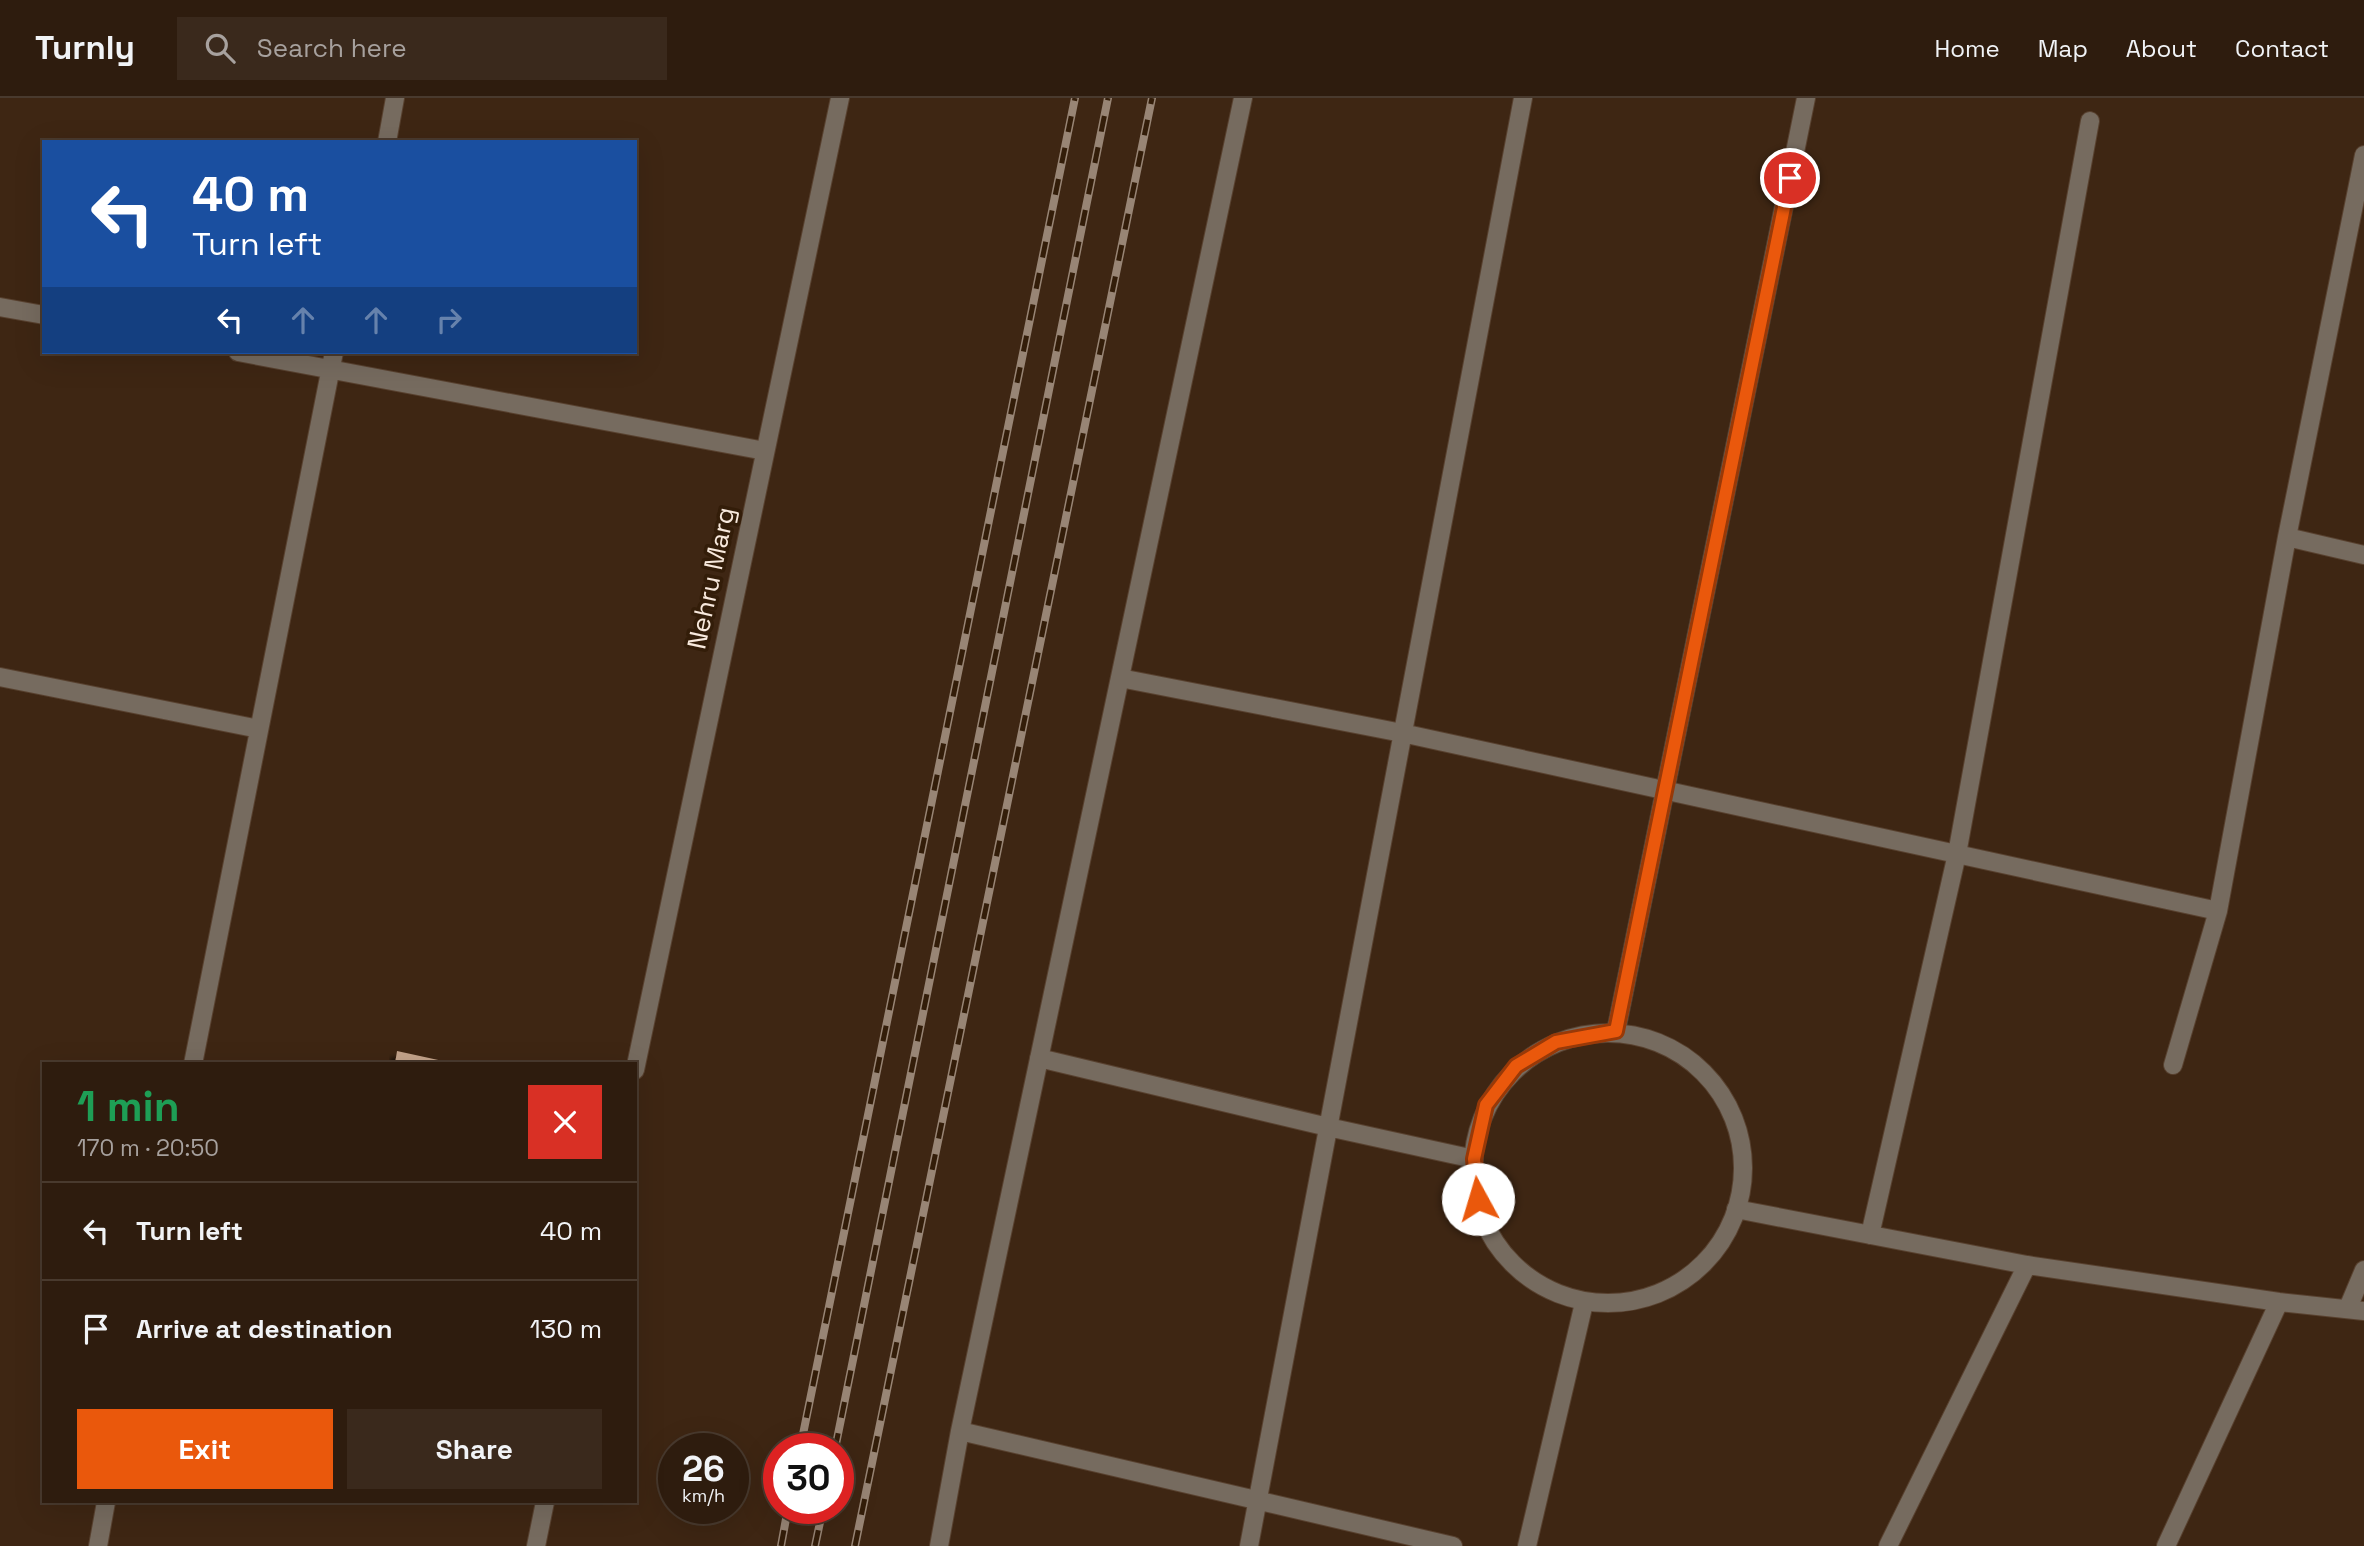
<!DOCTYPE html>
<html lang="en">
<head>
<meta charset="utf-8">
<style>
	:root { --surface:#2e1c0e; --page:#3a291c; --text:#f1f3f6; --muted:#a7a19e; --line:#493a2e; --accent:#ea580c }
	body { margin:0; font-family:"Space Grotesk",sans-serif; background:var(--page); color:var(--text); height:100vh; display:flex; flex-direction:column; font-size:26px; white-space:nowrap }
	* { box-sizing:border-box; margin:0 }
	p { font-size:23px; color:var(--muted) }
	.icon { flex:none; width:38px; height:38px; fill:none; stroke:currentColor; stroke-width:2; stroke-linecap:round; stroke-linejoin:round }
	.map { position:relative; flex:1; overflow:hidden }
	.panel { position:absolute; left:42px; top:964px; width:595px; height:441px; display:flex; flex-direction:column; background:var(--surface); border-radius:0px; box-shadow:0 7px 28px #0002,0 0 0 2px var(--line) }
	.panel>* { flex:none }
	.guide { position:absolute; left:42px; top:42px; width:595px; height:214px; border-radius:0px; box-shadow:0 7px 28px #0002,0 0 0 2px var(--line); background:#1a4fa0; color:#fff; overflow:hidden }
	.speed { position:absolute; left:658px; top:1335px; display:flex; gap:14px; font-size:35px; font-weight:700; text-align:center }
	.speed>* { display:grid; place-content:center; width:91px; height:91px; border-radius:50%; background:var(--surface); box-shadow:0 7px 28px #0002,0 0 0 2px var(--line); line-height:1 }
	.speed small { font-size:18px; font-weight:400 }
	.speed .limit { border:10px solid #d22; background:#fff; color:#111 }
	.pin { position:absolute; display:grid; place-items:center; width:60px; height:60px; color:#fff; margin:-30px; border:4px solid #fff; border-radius:50%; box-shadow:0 2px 7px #0007 }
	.me { position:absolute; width:77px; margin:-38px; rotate:354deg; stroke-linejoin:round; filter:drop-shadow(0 0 5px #0008) }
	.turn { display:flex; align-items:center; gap:24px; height:147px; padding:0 35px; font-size:32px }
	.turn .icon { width:91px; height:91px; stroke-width:2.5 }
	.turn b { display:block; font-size:49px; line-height:60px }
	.lanes { display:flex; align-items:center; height:66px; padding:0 35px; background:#0003; justify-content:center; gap:35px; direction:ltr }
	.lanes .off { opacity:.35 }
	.round { display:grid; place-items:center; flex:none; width:74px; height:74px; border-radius:0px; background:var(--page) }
	.headline { display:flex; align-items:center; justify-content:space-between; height:119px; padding:0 35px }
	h1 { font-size:42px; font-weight:700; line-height:52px; color:#1e9e55 }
	.primary-button { display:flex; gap:14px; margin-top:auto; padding:14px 35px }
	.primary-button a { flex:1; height:80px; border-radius:0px; background:var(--accent); color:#fff; font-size:28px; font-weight:700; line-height:80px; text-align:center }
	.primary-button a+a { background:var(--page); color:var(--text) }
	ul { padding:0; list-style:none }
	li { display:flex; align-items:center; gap:21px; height:98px; padding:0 35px; border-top:2px solid var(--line) }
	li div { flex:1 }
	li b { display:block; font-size:26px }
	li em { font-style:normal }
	header { display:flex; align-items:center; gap:42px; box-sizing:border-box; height:98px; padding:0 35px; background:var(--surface); border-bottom:2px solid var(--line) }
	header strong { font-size:33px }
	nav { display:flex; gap:38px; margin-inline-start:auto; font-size:24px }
	.search { width:490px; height:63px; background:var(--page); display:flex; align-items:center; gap:18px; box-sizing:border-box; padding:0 24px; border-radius:0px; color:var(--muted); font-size:26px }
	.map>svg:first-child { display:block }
</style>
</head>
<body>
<header>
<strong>Turnly</strong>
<div class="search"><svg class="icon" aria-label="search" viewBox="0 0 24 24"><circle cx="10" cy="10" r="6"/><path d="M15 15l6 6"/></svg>Search here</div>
<nav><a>Home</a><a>Map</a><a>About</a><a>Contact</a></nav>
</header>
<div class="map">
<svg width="2364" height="1448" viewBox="0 0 2364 1448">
	<defs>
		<filter id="shadow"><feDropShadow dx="-6" dy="6" stdDeviation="2" flood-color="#0009"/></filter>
	</defs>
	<rect width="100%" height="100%" fill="#3e2613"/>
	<path fill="#c3a38a" filter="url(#shadow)" d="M397 953 452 965V966H395Z"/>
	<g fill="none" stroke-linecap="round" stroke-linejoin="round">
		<defs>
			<path id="minor" d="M387 44 395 0
				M0 209 44 217
				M238 254 765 353
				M2287 439 2364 457
				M0 579 259 631
				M1120 580 1402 635 2218 813
				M1616 933 1806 0
				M1473 1070a135 135 0 1 1 270 0a135 135 0 1 1-270 0Z
				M1039 960 1328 1029 1474 1061
				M193 966 334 254
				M2173 967 2218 813 2287 439 2364 57
				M635 972 840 0
				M1736 1111 2027 1167 2279 1204 2364 1213
				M1870 1137 1957 756 2090 23
				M2348 1210 2364 1172
				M960 1333 1453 1448
				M98 1448 106 1404
				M536 1448 545 1404
				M939 1448 960 1333 1243 0
				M1249 1448 1523 0
				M1527 1448 1584 1205
				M1888 1448 2027 1167
				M2166 1448 2279 1204"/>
		</defs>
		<use href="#minor" stroke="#58412f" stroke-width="20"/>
		<use href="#minor" stroke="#766b5f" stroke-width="18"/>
		<defs>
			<path id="rail" d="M800 1351 1075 0
				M835 1351 1108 0
				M781 1448 788 1410
				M815 1448 823 1410
				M855 1448 1152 0"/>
		</defs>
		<use href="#rail" stroke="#988575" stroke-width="8"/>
		<use href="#rail" stroke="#331d09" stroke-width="5" stroke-dasharray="16" stroke-linecap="butt"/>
	</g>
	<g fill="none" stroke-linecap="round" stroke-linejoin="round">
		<defs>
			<path id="route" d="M1478 1101 1474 1061 1486 1007 1516 968 1556 944 1616 933 1790 80"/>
		</defs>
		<use href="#route" stroke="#983908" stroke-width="18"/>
		<use href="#route" stroke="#ea580c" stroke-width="12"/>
	</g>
	<g text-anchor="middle" stroke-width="7" stroke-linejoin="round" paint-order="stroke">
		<g font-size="26" fill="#f8e9dd" stroke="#331d09">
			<text transform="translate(711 480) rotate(-78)" y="9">Nehru Marg</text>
		</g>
	</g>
</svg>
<div class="speed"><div>26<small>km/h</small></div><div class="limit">30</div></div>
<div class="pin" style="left:1790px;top:80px;background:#d93025"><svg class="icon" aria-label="arrive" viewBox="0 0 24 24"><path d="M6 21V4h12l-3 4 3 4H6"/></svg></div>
<svg class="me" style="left:1478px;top:1101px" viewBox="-20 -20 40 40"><circle r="19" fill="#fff"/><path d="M0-13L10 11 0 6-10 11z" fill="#ea580c"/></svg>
<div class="guide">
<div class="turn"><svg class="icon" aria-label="left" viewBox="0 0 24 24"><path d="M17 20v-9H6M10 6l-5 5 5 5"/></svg><div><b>40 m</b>Turn left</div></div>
<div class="lanes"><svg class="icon" aria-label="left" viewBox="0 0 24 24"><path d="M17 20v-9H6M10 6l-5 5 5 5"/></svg><svg class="icon off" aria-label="ahead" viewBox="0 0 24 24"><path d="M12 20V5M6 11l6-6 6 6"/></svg><svg class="icon off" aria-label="ahead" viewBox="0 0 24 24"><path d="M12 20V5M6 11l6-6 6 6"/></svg><svg class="icon off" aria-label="right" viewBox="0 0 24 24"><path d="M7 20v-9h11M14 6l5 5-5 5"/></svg></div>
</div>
<section class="panel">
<div class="headline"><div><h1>1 min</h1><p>170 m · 20:50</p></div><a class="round" style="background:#d93025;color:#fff"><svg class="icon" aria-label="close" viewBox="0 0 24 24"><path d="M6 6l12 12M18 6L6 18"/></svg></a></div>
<ul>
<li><svg class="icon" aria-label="left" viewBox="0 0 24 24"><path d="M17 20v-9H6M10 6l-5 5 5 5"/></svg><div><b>Turn left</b></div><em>40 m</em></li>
<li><svg class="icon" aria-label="arrive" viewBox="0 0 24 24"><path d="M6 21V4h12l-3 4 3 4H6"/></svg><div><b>Arrive at destination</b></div><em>130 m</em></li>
</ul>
<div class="primary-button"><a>Exit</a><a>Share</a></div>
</section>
</div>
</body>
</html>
